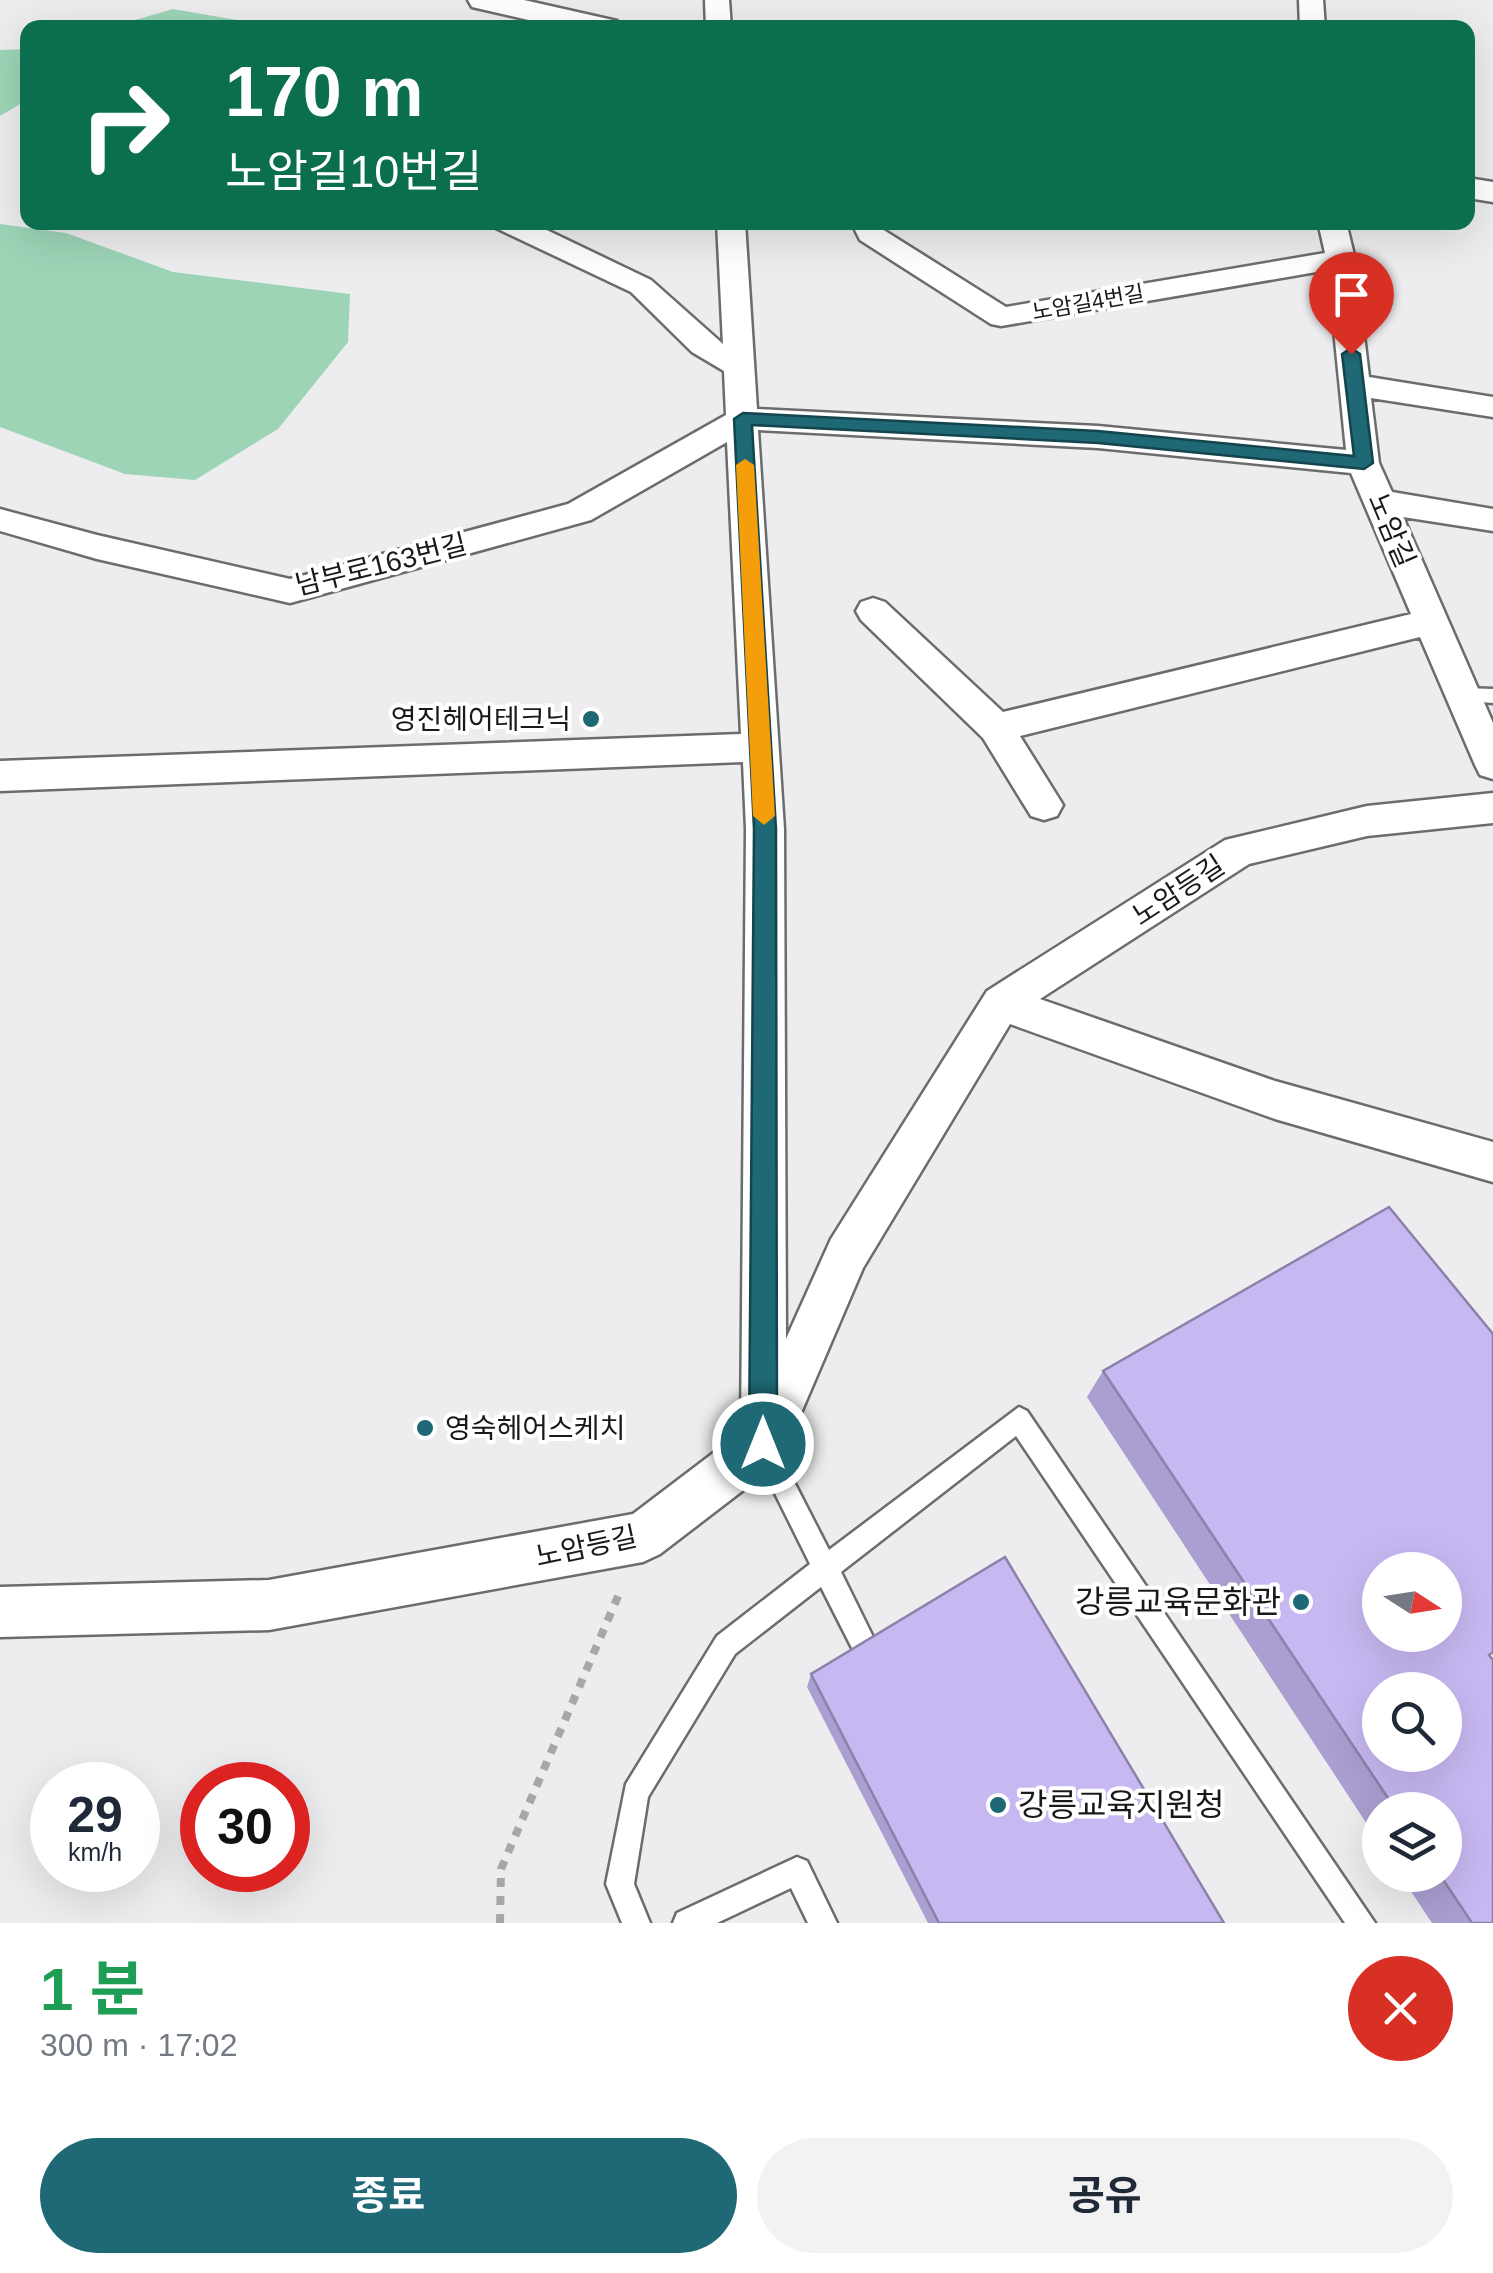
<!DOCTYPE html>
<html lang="ko">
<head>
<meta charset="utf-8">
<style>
	:root { --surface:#fff; --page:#f2f2f3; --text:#1f2937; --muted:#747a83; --accent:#1f6875 }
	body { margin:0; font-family:Helvetica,"Noto Sans KR",sans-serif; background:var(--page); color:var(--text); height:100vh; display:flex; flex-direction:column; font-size:38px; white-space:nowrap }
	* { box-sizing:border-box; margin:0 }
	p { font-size:32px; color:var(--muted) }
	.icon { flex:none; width:55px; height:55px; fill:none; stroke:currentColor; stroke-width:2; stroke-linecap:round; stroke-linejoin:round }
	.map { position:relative; height:1923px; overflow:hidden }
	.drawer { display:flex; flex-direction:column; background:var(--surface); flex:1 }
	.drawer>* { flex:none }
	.hud { position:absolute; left:20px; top:20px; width:1455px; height:210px; border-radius:20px; box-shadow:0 10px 40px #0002; background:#0b6e4f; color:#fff; overflow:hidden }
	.needle { width:65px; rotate:102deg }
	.controls { position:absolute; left:1362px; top:1552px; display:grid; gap:20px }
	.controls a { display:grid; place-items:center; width:100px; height:100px; border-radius:50%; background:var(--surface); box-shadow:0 10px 40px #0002; font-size:50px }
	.speed { position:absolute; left:30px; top:1762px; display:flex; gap:20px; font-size:50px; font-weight:700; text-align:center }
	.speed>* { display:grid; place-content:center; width:130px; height:130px; border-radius:50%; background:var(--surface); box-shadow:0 10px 40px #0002; line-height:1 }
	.speed small { font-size:25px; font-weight:400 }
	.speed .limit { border:15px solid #d22; background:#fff; color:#111 }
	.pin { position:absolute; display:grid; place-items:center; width:85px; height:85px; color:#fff; margin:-102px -42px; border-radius:50% 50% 50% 0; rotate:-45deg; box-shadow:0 0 10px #0007 }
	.pin .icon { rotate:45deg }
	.me { position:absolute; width:110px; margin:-55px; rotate:0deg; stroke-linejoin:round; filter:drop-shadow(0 0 8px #0008) }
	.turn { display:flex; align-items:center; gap:35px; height:210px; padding:0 40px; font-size:45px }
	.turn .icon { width:130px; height:130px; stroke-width:2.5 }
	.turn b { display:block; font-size:70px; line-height:85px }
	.round { display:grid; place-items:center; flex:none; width:105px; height:105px; border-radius:52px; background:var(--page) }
	.overview { display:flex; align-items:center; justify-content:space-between; height:170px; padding:0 40px }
	h1 { font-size:60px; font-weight:700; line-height:75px; color:#1e9e55 }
	.action { display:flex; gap:20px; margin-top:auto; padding:20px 40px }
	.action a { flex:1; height:115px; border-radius:60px; background:var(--accent); color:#fff; font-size:40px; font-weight:700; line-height:115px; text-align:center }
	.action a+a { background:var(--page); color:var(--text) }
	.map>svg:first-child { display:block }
</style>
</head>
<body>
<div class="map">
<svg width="1493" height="1923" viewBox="0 0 1493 1923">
	<rect width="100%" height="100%" fill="#ededef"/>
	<path fill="#9dd4b6" d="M173 9 277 27H111Z
		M28 49 27 100 0 116V50Z
		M0 224 66 233 173 272 350 294 348 342 278 429 195 480 125 474 0 427Z"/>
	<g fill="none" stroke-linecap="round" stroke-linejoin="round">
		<defs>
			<path id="service" d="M1463 688 1493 689V703L1457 700 1454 695 1457 690Z
				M1019 1407 1027 1411 1375 1923H1345L1016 1436 841 1572 875 1641 871 1650 862 1654 853 1650 821 1587 735 1654 648 1797 634 1884 650 1923H622L606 1884 626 1784 717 1636 810 1564 755 1453 751 1445 755 1437 763 1433 771 1437 829 1550Z
				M797 1857 807 1861 837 1923H808L791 1888 717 1923H673L677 1913Z"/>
			<path id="minor" d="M705 0H729L731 28H706Z
				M1299 0H1323L1325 28H1300Z
				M492 222H530L651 280 723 344 717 222H745L757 409 1098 426 1346 450 1328 270 1001 326 991 324 860 240 851 222H879L882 229 1006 307 1325 253 1318 222H1346L1355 259 1369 377 1493 397V417L1371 398 1379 463 1392 492 1493 509V531L1403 517 1493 723V779L1480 775 1475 765 1420 637 1020 736 1063 805 1057 816 1044 820 1031 816 983 738 861 620 856 611 861 602 873 598 885 602 1003 712 1411 614 1351 473 1098 448 758 430 784 829 786 1339 831 1239 987 991 1225 840 1367 806 1493 793V823L1367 836 1249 864 1040 999 1275 1081 1493 1142V1182L1275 1119 1010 1024 863 1268 780 1462 660 1554 643 1562 269 1630 0 1637V1587L269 1580 633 1514 741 1432 746 829 743 762 0 791V761L741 734 727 442 591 520 290 603 97 559 0 531V509L97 535 290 579 568 504 726 415 724 371 692 352 631 292 496 228Z"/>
			<path id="tertiary" d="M468 0H524L617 21 621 28H563L472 7Z
				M1468 178 1493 182V202L1468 198Z"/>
		</defs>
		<use href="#service" stroke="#6c6c6d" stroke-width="5"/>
		<use href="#minor" stroke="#6c6c6d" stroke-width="5"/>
		<use href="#tertiary" stroke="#6c6c6d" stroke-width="5"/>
		<path stroke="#a7a7a8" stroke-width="8" stroke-dasharray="9 9" stroke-linecap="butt" d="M500 1923 501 1869 619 1594"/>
		<use href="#service" fill="#fff" fill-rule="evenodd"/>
		<use href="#minor" fill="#fff" fill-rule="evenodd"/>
		<use href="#tertiary" fill="#fff" fill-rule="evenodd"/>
	</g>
	<path fill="#ab9ed0" d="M1103 1371 1489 1655 1493 1923H1432L1400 1875H1445V1810H1380V1844L1087 1397Z
		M811 1674 1224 1923H928L807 1687Z"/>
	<path fill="#c7b8f2" stroke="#8b81a9" stroke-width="2.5" fill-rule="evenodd" d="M1389 1207 1493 1334V1652L1489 1655 1493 1660V1923H1472L1440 1875H1445V1810H1396L1103 1371ZM1380 1570H1445V1635H1380ZM1380 1690H1445V1755H1380Z
		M1005 1557 1224 1923H939L811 1674Z"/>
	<path fill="#1f6875" stroke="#14444c" stroke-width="2.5" d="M1351 348 1360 354 1373 463 1364 469 1098 443 752 425 776 829 777 1444 773 1454 763 1458 753 1454 749 1444 754 829 734 419 743 413 1098 431 1354 456 1342 354Z"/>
	<path fill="#f59e0b" d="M745 459 754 465 775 816 764 825 753 816 736 465Z"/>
	<g fill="#1f6875" stroke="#fff" stroke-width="4">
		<circle cx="591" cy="719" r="10"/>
		<circle cx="425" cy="1428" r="10"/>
		<circle cx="1301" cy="1602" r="10"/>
		<circle cx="998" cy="1805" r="10"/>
	</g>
	<g text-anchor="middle" stroke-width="8" stroke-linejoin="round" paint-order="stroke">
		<g font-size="22" fill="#19191a" stroke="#fff">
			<text transform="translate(1088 302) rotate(-10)" y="8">노암길4번길</text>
		</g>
		<g font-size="28" fill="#19191a" stroke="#fff">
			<text transform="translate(1392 530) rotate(67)" y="10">노암길</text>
			<text transform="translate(381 564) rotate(-14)" y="10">남부로163번길</text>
			<text transform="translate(1178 890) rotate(-33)" y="10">노암등길</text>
			<text transform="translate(586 1546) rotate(-12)" y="10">노암등길</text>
		</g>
		<g font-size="28" fill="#19191a" stroke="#fff" text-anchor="end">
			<text x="571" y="729">영진헤어테크닉</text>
			<text x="445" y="1438" text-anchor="start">영숙헤어스케치</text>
		</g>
		<g font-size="32" fill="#19191a" stroke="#fff" text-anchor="end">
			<text x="1281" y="1613">강릉교육문화관</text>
			<text x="1018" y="1816" text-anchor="start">강릉교육지원청</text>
		</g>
	</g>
</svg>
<div class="controls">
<a><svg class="needle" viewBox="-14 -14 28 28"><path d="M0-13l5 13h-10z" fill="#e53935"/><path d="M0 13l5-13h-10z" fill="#747a83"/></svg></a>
<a><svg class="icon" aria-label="search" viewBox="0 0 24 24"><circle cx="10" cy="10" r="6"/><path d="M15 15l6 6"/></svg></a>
<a><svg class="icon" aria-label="layers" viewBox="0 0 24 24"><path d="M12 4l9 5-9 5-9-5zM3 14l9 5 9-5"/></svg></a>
</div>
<div class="speed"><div>29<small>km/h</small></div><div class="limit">30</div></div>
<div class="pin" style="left:1351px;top:354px;background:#d93025"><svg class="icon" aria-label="arrive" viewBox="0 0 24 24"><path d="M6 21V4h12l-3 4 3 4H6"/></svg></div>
<svg class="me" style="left:763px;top:1444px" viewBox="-20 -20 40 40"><circle r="17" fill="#1f6875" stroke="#fff" stroke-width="3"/><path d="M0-11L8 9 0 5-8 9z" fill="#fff"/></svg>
<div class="hud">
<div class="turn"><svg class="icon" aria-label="right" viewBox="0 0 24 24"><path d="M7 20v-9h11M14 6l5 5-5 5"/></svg><div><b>170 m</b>노암길10번길</div></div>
</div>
</div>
<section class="drawer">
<div class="overview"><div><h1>1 분</h1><p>300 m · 17:02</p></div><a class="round" style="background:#d93025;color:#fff"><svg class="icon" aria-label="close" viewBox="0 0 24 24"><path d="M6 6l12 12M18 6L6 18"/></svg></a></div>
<div class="action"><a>종료</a><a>공유</a></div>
</section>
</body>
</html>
